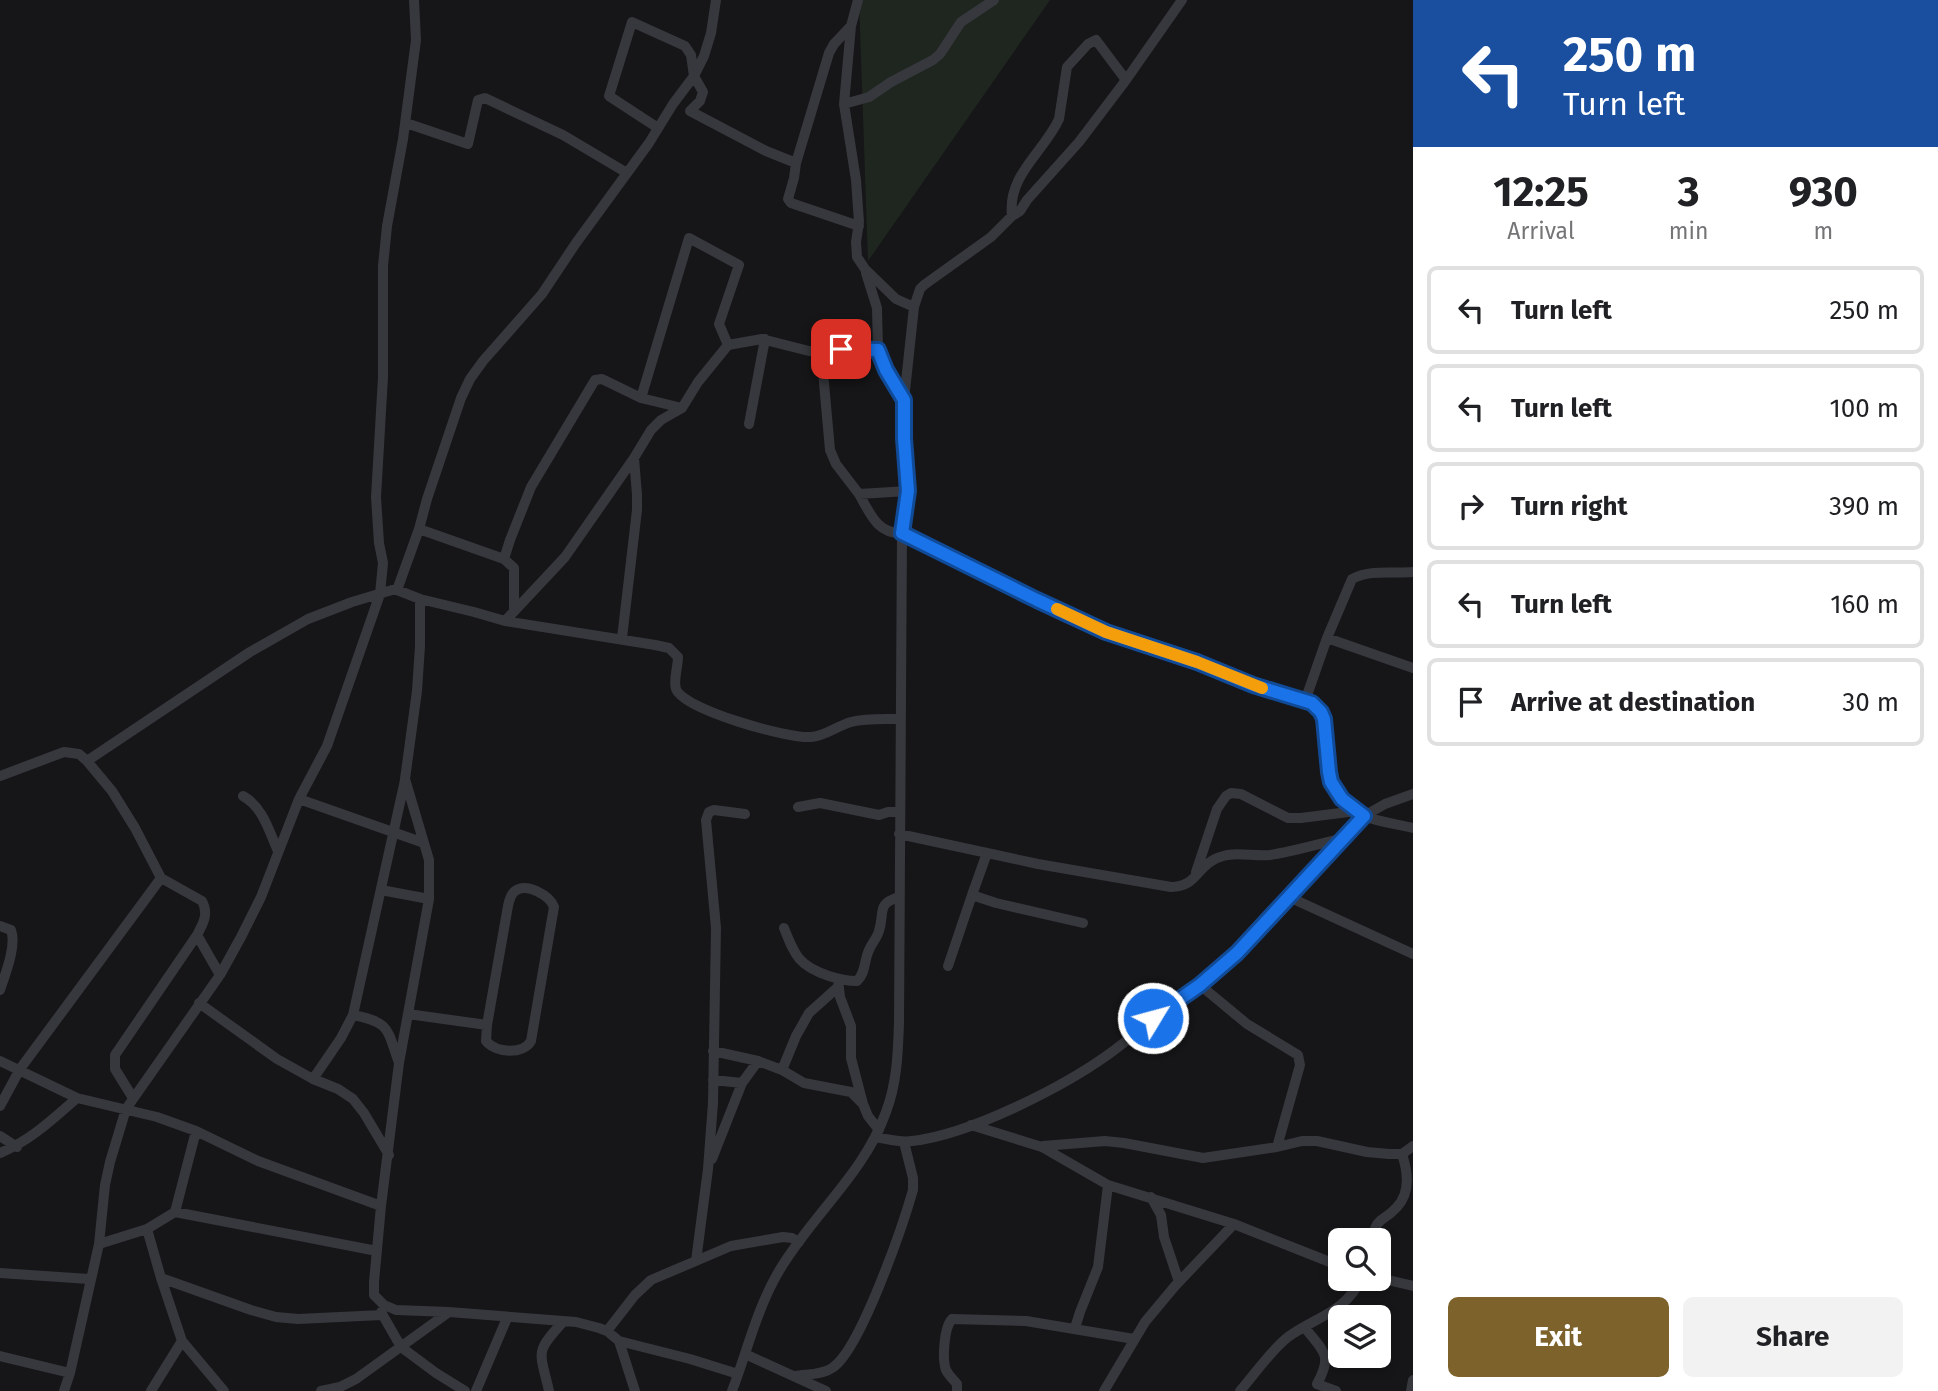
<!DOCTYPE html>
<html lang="en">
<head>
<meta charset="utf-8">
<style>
	:root { --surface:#fff; --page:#f2f2f2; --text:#202124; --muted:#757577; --line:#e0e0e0; --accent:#7e622b }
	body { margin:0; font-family:"Fira Sans",sans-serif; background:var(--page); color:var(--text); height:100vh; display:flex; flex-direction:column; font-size:26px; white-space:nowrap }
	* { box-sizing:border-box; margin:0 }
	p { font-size:23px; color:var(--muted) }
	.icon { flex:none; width:38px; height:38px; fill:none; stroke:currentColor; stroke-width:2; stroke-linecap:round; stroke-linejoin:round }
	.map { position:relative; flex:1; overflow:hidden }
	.details { display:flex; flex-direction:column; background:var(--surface); width:525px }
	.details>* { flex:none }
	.banner { background:#1a4fa0; color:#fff; overflow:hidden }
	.buttons { position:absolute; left:1328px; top:1228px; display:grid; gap:14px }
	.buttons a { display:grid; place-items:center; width:63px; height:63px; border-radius:10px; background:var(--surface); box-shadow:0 4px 10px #0003; font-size:35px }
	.pin { position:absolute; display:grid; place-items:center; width:60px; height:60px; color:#fff; margin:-30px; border-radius:14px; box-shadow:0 4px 10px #0006 }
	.me { position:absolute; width:77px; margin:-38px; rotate:53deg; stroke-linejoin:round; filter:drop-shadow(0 0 5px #0008) }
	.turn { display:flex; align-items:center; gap:24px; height:147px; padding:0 35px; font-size:32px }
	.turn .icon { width:91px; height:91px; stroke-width:2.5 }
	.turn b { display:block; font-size:49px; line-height:60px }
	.eta { display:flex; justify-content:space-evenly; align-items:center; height:119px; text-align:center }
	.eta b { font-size:42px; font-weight:700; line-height:49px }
	.button { display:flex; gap:14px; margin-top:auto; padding:14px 35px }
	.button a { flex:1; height:80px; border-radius:10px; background:var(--accent); color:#fff; font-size:28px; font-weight:700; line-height:80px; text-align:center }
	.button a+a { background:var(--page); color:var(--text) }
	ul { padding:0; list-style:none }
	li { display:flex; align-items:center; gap:21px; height:88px; margin:0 14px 10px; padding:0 21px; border:4px solid var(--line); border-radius:10px }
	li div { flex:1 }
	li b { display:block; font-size:26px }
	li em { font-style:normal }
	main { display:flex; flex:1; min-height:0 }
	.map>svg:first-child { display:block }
</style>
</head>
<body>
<main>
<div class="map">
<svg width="1413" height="1391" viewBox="0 0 1413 1391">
	<rect width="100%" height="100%" fill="#161618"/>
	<path fill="#1e261f" d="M859 0H1050L868 261Z"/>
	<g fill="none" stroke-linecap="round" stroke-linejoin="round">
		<path stroke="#37383d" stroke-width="10" d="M858 0 851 26 844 104 856 180 859 222 856 242 857 257 865 269 896 299 914 307
			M844 104 869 97 891 82 933 60 940 54 961 22 994 0
			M406 123 468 144 478 100 485 98 563 135 627 173
			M658 128 609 96 632 22 685 46 691 55 694 76 703 92 700 101 690 111 766 151 796 163 794 178 788 199 791 203 859 226
			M796 163 829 53 834 44 851 26
			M1012 216C1007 175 1044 152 1059 119L1067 67 1088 44 1096 40 1126 80
			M866 273 877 308 878 350 886 370 904 400
			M821 350 830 450 836 464 859 494 908 491
			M682 408 641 398 689 238 739 265 719 324 728 345 762 339 809 351 853 349 878 350
			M749 424 765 339
			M859 494C870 513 877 534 902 533L1037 600 1106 632 1197 662 1253 685 1312 703 1321 712 1324 719C1328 755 1323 798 1364 816 1379 822 1397 824 1413 828
			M419 529 504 559
			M397 590 419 529 427 499 461 398 470 379 483 361 542 294 576 243 649 143 673 104 694 76 704 56 711 33 716 0
			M514 611V568L504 559 510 540 531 487 595 380 602 379 641 398
			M505 621 565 557 634 458 651 430 661 420 682 408 698 382 728 345
			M622 638 637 510V495L634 458
			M1327 638 1413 668
			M1305 701 1327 638 1352 579C1370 569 1393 574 1413 572
			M87 761 112 791 135 828 161 878 202 901C209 914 203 924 197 935L115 1055V1069L133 1098
			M0 776 64 752 79 754 87 761 250 652 308 619 352 602 392 590H397L420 599 474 612 505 621 655 645 669 648 678 657C678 667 673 680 676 689 684 710 789 739 811 737 825 736 837 726 851 722 866 718 883 719 899 719
			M243 796C263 807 269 831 278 851
			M299 799 424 843
			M798 807 820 803 879 815 888 812H899
			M899 834 1038 864 1171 887C1197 886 1195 869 1215 859 1233 850 1252 857 1270 855 1294 851 1318 844 1341 839
			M987 853 972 895 996 903 1083 923
			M1196 872 1217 809 1226 796 1231 793 1241 794 1288 818H1301L1356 811
			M381 890 429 899
			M1289 897 1413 954
			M0 926 11 930C17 945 5 975 0 990
			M784 928C795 956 799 966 829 976 838 979 847 981 857 981 866 973 864 960 869 950 872 943 877 938 879 931 885 912 876 904 899 897
			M197 935 220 975
			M948 966 972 895
			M838 979 840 997 851 1026V1058L863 1104
			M1200 985 1247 1024 1298 1055 1300 1065 1277 1147
			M199 1003 277 1059 313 1079 338 1089 353 1099 364 1113 389 1155
			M408 1014 487 1025 508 906C509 901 511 894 515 891 527 882 550 896 554 907L531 1041C523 1055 496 1053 486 1041L487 1025
			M713 1051 758 1061 782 1070 804 1083 851 1092 863 1104 868 1116 879 1130
			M0 1061 77 1098 157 1117 196 1131 258 1161 381 1206 374 1282V1295L384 1305 396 1310 449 1312 576 1322 599 1328 607 1331 619 1341 635 1391
			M399 1063C387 1030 391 1022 353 1015L405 780
			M782 1070 796 1036 809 1013 838 987
			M313 1079 341 1038 353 1015
			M713 1080 742 1083
			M0 1106 20 1069 161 878
			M971 1125 1042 1147 1108 1185 1234 1224 1340 1266
			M196 1131 175 1212 147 1229 161 1278 182 1341 224 1391
			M0 1136 17 1147
			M875 1137C888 1139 900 1143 912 1141 969 1135 1063 1087 1109 1054 1130 1039 1147 1022 1167 1007 1197 984 1223 968 1250 941 1289 901 1324 856 1364 816L1385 804 1413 794
			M1043 1146 1105 1141 1124 1143 1203 1158 1277 1147 1302 1141H1317L1367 1152 1389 1154H1402L1413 1146
			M0 1153C30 1141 53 1119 77 1098
			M712 1159 742 1083 758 1061
			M1151 1197 1161 1215 1164 1237 1179 1282
			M381 1206 399 1063 429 899V860L405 779 417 691 420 646V599
			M175 1212 377 1251
			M1371 1241C1378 1213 1382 1224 1397 1207 1411 1192 1408 1172 1402 1154
			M99 1244 147 1229
			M696 1261 708 1169 713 1103 716 928 706 820 709 812 714 810 745 814
			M0 1273 89 1279
			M161 1278 251 1310 276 1317 298 1319 382 1315
			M1379 1278 1413 1286
			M381 1312 401 1347 436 1373 465 1391
			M1075 1328 1080 1312 1098 1267 1108 1185
			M1305 1328C1324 1352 1333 1355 1317 1384L1336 1391
			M607 1331 635 1295 651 1280 731 1246 783 1237 792 1238 799 1242
			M619 1341 690 1359 738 1374
			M745 1354 826 1391
			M0 1356 70 1373
			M795 1376C807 1374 822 1375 832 1368 860 1351 903 1225 913 1190V1178L904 1142
			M64 1391 70 1373 99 1244 105 1185 110 1162 126 1109 220 975 241 937 261 897 299 799 327 746 380 594 383 563 379 543 376 497 383 377V266L387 226 403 139 416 40 414 0
			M151 1391 182 1341
			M321 1391 340 1387 356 1379 449 1312
			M476 1391 507 1318
			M549 1391C540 1351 534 1353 563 1322
			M732 1391C747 1352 757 1308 779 1271 811 1216 864 1174 886 1112 897 1083 898 1053 899 1023L902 533 908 491 904 438V400L914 307 920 289 924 285 991 237 1012 216 1020 211 1027 200 1079 142 1126 80 1182 0
			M957 1391V1384C954 1380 949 1376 946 1370 942 1359 944 1327 952 1319L1026 1321 1134 1339
			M1104 1391 1145 1322 1175 1286 1234 1224
			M1240 1391C1254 1375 1272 1349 1288 1337 1315 1317 1345 1313 1361 1279
			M1411 1391 1413 1380"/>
	</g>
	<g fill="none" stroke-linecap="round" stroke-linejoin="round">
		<defs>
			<path id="route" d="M841 349 878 350 886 370 904 400V438L908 491 902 533 1037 600 1106 632 1197 662 1253 685 1312 703 1321 712 1324 719 1329 772 1331 782 1342 799 1364 816 1237 953 1200 985 1153 1018"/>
		</defs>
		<use href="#route" stroke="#114b97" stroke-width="18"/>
		<use href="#route" stroke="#1a73e8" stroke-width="12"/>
		<path stroke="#f59e0b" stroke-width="12" d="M1057 609 1106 632 1197 662 1262 688"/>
	</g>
</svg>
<div class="buttons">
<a><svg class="icon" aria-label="search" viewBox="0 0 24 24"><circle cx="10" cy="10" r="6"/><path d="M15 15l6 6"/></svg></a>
<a><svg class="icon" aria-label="layers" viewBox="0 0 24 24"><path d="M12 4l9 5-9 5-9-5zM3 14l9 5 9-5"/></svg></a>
</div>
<div class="pin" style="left:841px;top:349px;background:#d93025"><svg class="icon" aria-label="arrive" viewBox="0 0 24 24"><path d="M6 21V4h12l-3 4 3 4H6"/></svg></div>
<svg class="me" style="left:1153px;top:1018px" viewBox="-20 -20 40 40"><circle r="17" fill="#1a73e8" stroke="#fff" stroke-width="3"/><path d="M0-11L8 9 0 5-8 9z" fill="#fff"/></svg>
</div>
<section class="details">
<div class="banner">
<div class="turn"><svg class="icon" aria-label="left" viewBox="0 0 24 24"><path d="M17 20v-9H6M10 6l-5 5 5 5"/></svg><div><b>250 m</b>Turn left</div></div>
</div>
<div class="eta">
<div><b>12:25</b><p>Arrival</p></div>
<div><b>3</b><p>min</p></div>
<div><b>930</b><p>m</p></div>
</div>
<ul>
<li><svg class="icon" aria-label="left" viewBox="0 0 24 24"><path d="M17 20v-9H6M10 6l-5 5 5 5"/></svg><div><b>Turn left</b></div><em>250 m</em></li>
<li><svg class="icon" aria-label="left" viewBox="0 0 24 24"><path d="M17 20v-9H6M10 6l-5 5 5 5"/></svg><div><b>Turn left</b></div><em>100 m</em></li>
<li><svg class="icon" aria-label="right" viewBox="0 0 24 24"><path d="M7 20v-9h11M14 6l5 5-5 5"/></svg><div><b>Turn right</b></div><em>390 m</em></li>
<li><svg class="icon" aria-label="left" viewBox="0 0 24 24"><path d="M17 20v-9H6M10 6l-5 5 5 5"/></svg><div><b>Turn left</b></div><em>160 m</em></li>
<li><svg class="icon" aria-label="arrive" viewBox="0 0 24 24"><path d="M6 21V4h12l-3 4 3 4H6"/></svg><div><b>Arrive at destination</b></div><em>30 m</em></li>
</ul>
<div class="button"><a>Exit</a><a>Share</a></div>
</section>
</main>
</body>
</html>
